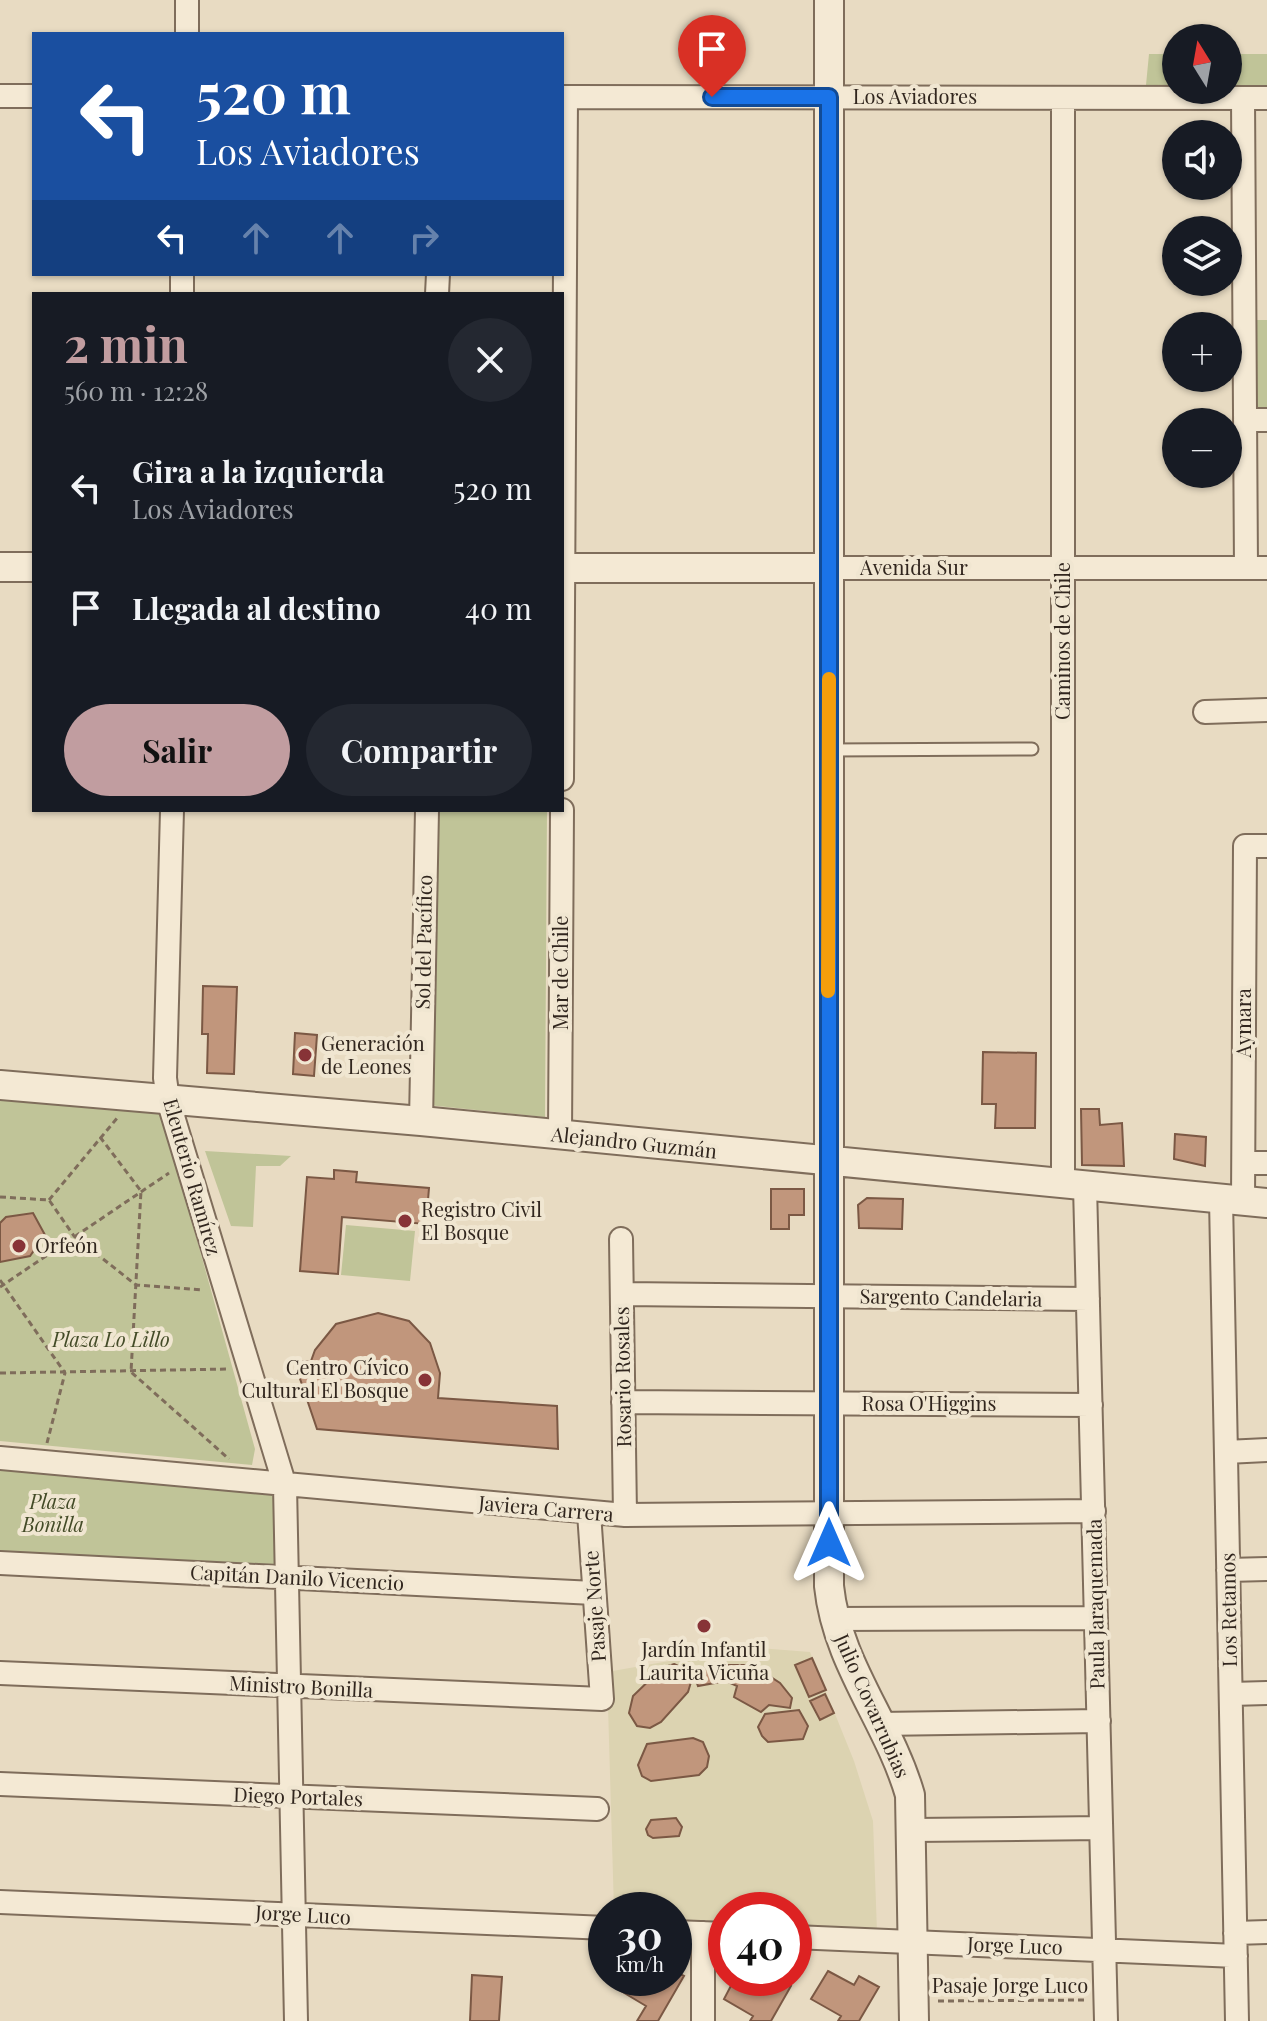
<!DOCTYPE html>
<html lang="es">
<head>
<meta charset="utf-8">
<style>
	:root { --surface:#171b24; --page:#242831; --text:#f1f3f6; --muted:#9ea1a6; --accent:#c19da0 }
	body { margin:0; font-family:"Playfair Display",serif; background:var(--page); color:var(--text); height:100vh; display:flex; flex-direction:column; font-size:30px; white-space:nowrap }
	* { box-sizing:border-box; margin:0 }
	p { font-size:26px; color:var(--muted) }
	.icon { flex:none; width:44px; height:44px; fill:none; stroke:currentColor; stroke-width:2; stroke-linecap:round; stroke-linejoin:round }
	.map { position:relative; flex:1; overflow:hidden }
	.drawer { position:absolute; left:32px; top:292px; width:532px; height:520px; display:flex; flex-direction:column; background:var(--surface); border-radius:0px; box-shadow:0 2px 6px #0004 }
	.drawer>* { flex:none }
	.guide { position:absolute; left:32px; top:32px; width:532px; height:244px; border-radius:0px; box-shadow:0 2px 6px #0004; background:#1a4fa0; color:#fff; overflow:hidden }
	.needle { width:52px; rotate:349deg }
	.buttons { position:absolute; left:1162px; top:24px; display:grid; gap:16px }
	.buttons a { display:grid; place-items:center; width:80px; height:80px; border-radius:50%; background:var(--surface); box-shadow:0 2px 6px #0004; font-size:40px }
	.speed { position:absolute; left:588px; top:1892px; display:flex; gap:16px; font-size:40px; font-weight:700; text-align:center }
	.speed>* { display:grid; place-content:center; width:104px; height:104px; border-radius:50%; background:var(--surface); box-shadow:0 2px 6px #0004; line-height:1 }
	.speed small { font-size:20px; font-weight:400 }
	.speed .limit { border:12px solid #d22; background:#fff; color:#111 }
	.pin { position:absolute; display:grid; place-items:center; width:68px; height:68px; color:#fff; margin:-82px -34px; border-radius:50% 50% 50% 0; rotate:-45deg; box-shadow:0 0 8px #0007 }
	.pin .icon { rotate:45deg }
	.me { position:absolute; width:88px; margin:-44px; rotate:0deg; stroke-linejoin:round; filter:drop-shadow(0 0 6px #0008) }
	.turn { display:flex; align-items:center; gap:28px; height:168px; padding:0 32px; font-size:36px }
	.turn .icon { width:104px; height:104px; stroke-width:2.5 }
	.turn b { display:block; font-size:56px; line-height:68px }
	.lanes { display:flex; align-items:center; height:76px; padding:0 32px; background:#0003; justify-content:center; gap:40px; direction:ltr }
	.lanes .off { opacity:.35 }
	.round { display:grid; place-items:center; flex:none; width:84px; height:84px; border-radius:42px; background:var(--page) }
	.summary { display:flex; align-items:center; justify-content:space-between; height:136px; padding:0 32px }
	h1 { font-size:48px; font-weight:700; line-height:60px; color:var(--accent) }
	.action { display:flex; gap:16px; margin-top:auto; padding:16px 32px }
	.action a { flex:1; height:92px; border-radius:48px; background:var(--accent); color:#111; font-size:32px; font-weight:700; line-height:92px; text-align:center }
	.action a+a { background:var(--page); color:var(--text) }
	ul { padding:0; list-style:none }
	li { display:flex; align-items:center; gap:24px; height:120px; padding:0 32px }
	li div { flex:1 }
	li b { display:block; font-size:30px }
	li em { font-style:normal }
	.map>svg:first-child { display:block }
</style>
</head>
<body>
<div class="map">
<svg width="1267" height="2021" viewBox="0 0 1267 2021">
	<rect width="100%" height="100%" fill="#e8dbc2"/>
	<path fill="#dcd3b1" d="M748 1647 810 1652 854 1761 873 1821 877 1932 794 1929V1910H726V1926L674 1924V1910H614L607 1672Z"/>
	<path fill="#c0c498" d="M1149 54H1176V86L1146 85Z
		M1228 54H1267V86H1228Z
		M1248 320H1267V417H1248Z
		M434 810H547L545 1117 428 1105Z
		M0 1091 161 1110 255 1449 252 1465 0 1441Z
		M205 1151 291 1156 280 1166H256L253 1227 231 1226Z
		M346 1225 415 1231 410 1281 341 1275Z
		M0 1467 270 1492 275 1500 276 1566 0 1552Z"/>
	<path fill="#c1967c" stroke="#7b5844" stroke-width="2" d="M203 986 237 987 234 1074 207 1073 208 1034H202Z
		M295 1033 317 1035 314 1076 293 1074Z
		M983 1052 1036 1053 1035 1128H995L996 1104H982Z
		M1081 1109H1099L1100 1125 1122 1123 1124 1166 1082 1165Z
		M1175 1134 1206 1137 1205 1166 1174 1159Z
		M334 1170 357 1172 356 1182 429 1188 426 1224 342 1217 338 1274 300 1271 307 1177 334 1179Z
		M771 1189H804V1215H789V1229H771Z
		M867 1198 903 1199 902 1229 859 1228 858 1205Z
		M33 1213 45 1235 30 1256 0 1262V1223L6 1217Z
		M378 1313 409 1321 430 1343 440 1373 438 1398 557 1406 558 1449 317 1429 294 1361H311L315 1350 336 1324Z
		M812 1658 826 1690 809 1697 795 1665Z
		M674 1664 687 1670 691 1682 688 1692 661 1722 650 1728 637 1726 629 1713 633 1696 662 1668Z
		M723 1665H744L763 1672 780 1683 792 1698 790 1708 769 1705 761 1712 734 1697 737 1686 726 1681 698 1686 694 1675 702 1668Z
		M825 1694 834 1713 820 1720 810 1701Z
		M799 1710 808 1726 803 1739 768 1742 762 1736 758 1727 765 1714Z
		M693 1738 703 1742 709 1756 707 1767 699 1775 651 1781 642 1776 638 1765 647 1744Z
		M676 1818 682 1827 679 1836 653 1838 648 1835 646 1829 651 1820Z
		M674 1971 684 1976 658 2021H637L646 2006 616 1988 623 1978H674Z
		M828 1971 854 1985 859 1976 879 1987 859 2021H838L841 2016 811 1999Z
		M472 1975 502 1977 499 2021H470Z
		M735 1978H754L766 1985 770 1978H776L791 1986 771 2021H750L753 2016 724 1999Z"/>
	<g fill="none" stroke-linecap="round" stroke-linejoin="round">
		<defs>
			<path id="service" d="M829 750 1032 749"/>
			<path id="minor" d="M187 34V0
				M0 96H34
				M562 97 1267 98
				M1063 98V1184
				M1243 98 1246 568
				M182 294V274
				M437 294 438 274
				M1245 420H1267
				M829 568H1267
				M1205 712 1267 710
				M562 779 566 97
				M172 810 165 1078 168 1100 285 1486 296 2021
				M421 1121 427 810
				M560 1135 562 810
				M1244 1163H1267
				M1085 1186 1106 2021
				M1221 1199 1237 2021
				M1243 1201 1245 846H1267
				M621 1239 625 1515
				M623 1294 1088 1299
				M623 1402 1091 1405
				M1226 1452 1267 1450
				M0 1458 625 1515 1094 1511
				M0 1563 594 1593
				M1228 1570 1267 1569
				M834 1619 1096 1618
				M0 1673 602 1699 589 1513
				M1231 1694 1267 1693
				M879 1724 1099 1721
				M0 1784 597 1809
				M913 1830 1101 1828
				M0 1902 606 1928
				M674 1932 726 1934
				M703 1933V2021
				M1235 1933 1267 1932
				M794 1937 1236 1956"/>
			<path id="tertiary" d="M829 0V1586C837 1664 889 1722 910 1795L914 2021
				M0 567H34
				M562 568H829
				M0 1085 421 1121 1267 1203"/>
		</defs>
		<use href="#service" stroke="#7f6d5b" stroke-width="15"/>
		<use href="#minor" stroke="#7f6d5b" stroke-width="26"/>
		<use href="#tertiary" stroke="#7f6d5b" stroke-width="32"/>
		<path stroke="#7f6d5b" stroke-width="3" stroke-dasharray="6 4" stroke-linecap="butt" d="M100 1137 141 1191 131 1372 229 1459
			M0 1197 49 1200 74 1236 136 1285 203 1290
			M49 1200 118 1117
			M0 1280 65 1373 47 1443
			M0 1287 169 1173
			M0 1373 228 1369
			M938 2001 1086 2000"/>
		<use href="#service" stroke="#f4e9d4" stroke-width="11"/>
		<use href="#minor" stroke="#f4e9d4" stroke-width="22"/>
		<use href="#tertiary" stroke="#f4e9d4" stroke-width="28"/>
	</g>
	<g fill="none" stroke-linecap="round" stroke-linejoin="round">
		<defs>
			<path id="route" d="M712 97H829V1543"/>
		</defs>
		<use href="#route" stroke="#114b97" stroke-width="20"/>
		<use href="#route" stroke="#1a73e8" stroke-width="14"/>
		<path stroke="#f59e0b" stroke-width="14" d="M828 991 829 679"/>
	</g>
	<g fill="#873337" stroke="#f0e6d1" stroke-width="3">
		<circle cx="305" cy="1055" r="8"/>
		<circle cx="405" cy="1221" r="8"/>
		<circle cx="19" cy="1246" r="8"/>
		<circle cx="425" cy="1380" r="8"/>
		<circle cx="704" cy="1626" r="8"/>
	</g>
	<g text-anchor="middle" stroke-width="8" stroke-linejoin="round" paint-order="stroke">
		<g font-size="20" fill="#31261e" stroke="#f0e6d1">
			<text x="915" y="104">Los Aviadores</text>
			<text x="914" y="575">Avenida Sur</text>
			<text transform="translate(1063 641) rotate(-90)" y="7">Caminos de Chile</text>
			<text transform="translate(424 942) rotate(-89)" y="7">Sol del Pacífico</text>
			<text transform="translate(561 973) rotate(-90)" y="7">Mar de Chile</text>
			<text transform="translate(1244 1023) rotate(-90)" y="7">Aymara</text>
			<text transform="translate(634 1143) rotate(6)" y="7">Alejandro Guzmán</text>
			<text transform="translate(192 1177) rotate(74)" y="7">Eleuterio Ramírez</text>
			<text transform="translate(951 1298) rotate(1)" y="7">Sargento Candelaria</text>
			<text transform="translate(623 1377) rotate(-91)" y="7">Rosario Rosales</text>
			<text x="929" y="1411">Rosa O'Higgins</text>
			<text transform="translate(546 1509) rotate(5)" y="7">Javiera Carrera</text>
			<text transform="translate(297 1578) rotate(3)" y="7">Capitán Danilo Vicencio</text>
			<text transform="translate(1096 1604) rotate(-91)" y="7">Paula Jaraquemada</text>
			<text transform="translate(595 1606) rotate(-94)" y="7">Pasaje Norte</text>
			<text transform="translate(1229 1610) rotate(-91)" y="7">Los Retamos</text>
			<text transform="translate(301 1687) rotate(3)" y="7">Ministro Bonilla</text>
			<text transform="translate(872 1706) rotate(66)" y="7">Julio Covarrubias</text>
			<text transform="translate(298 1797) rotate(2)" y="7">Diego Portales</text>
			<text transform="translate(303 1915) rotate(3)" y="7">Jorge Luco</text>
			<text transform="translate(1015 1946) rotate(2)" y="7">Jorge Luco</text>
			<text x="1010" y="1993">Pasaje Jorge Luco</text>
		</g>
		<g font-size="20" fill="#31261e" stroke="#f0e6d1" text-anchor="start">
			<text x="321" y="1051">Generación<tspan x="321" dy="23">de Leones</tspan></text>
			<text x="421" y="1217">Registro Civil<tspan x="421" dy="23">El Bosque</tspan></text>
			<text x="35" y="1253">Orfeón</text>
			<text x="409" y="1375" text-anchor="end">Centro Cívico<tspan x="409" dy="23">Cultural El Bosque</tspan></text>
			<text x="704" y="1657" text-anchor="middle">Jardín Infantil<tspan x="704" dy="23">Laurita Vicuña</tspan></text>
		</g>
		<g font-size="20" font-style="italic" fill="#434b27" stroke="#f0e6d1">
			<text x="111" y="1347">Plaza Lo Lillo</text>
			<text x="53" y="1509">Plaza<tspan x="53" dy="23">Bonilla</tspan></text>
		</g>
	</g>
</svg>
<div class="buttons">
<a><svg class="needle" viewBox="-14 -14 28 28"><path d="M0-13l5 13h-10z" fill="#e53935"/><path d="M0 13l5-13h-10z" fill="#9ea1a6"/></svg></a>
<a><svg class="icon" aria-label="sound" viewBox="0 0 24 24"><path d="M4 9h4l5-4v14l-5-4H4zM17 9q2 3 0 6"/></svg></a>
<a><svg class="icon" aria-label="layers" viewBox="0 0 24 24"><path d="M12 4l9 5-9 5-9-5zM3 14l9 5 9-5"/></svg></a>
<a>+</a>
<a>−</a>
</div>
<div class="speed"><div>30<small>km/h</small></div><div class="limit">40</div></div>
<div class="pin" style="left:712px;top:97px;background:#d93025"><svg class="icon" aria-label="arrive" viewBox="0 0 24 24"><path d="M6 21V4h12l-3 4 3 4H6"/></svg></div>
<svg class="me" style="left:829px;top:1543px" viewBox="-20 -20 40 40"><path d="M0-17L14 15 0 8-14 15z" fill="#1a73e8" stroke="#fff" stroke-width="4"/></svg>
<div class="guide">
<div class="turn"><svg class="icon" aria-label="left" viewBox="0 0 24 24"><path d="M17 20v-9H6M10 6l-5 5 5 5"/></svg><div><b>520 m</b>Los Aviadores</div></div>
<div class="lanes"><svg class="icon" aria-label="left" viewBox="0 0 24 24"><path d="M17 20v-9H6M10 6l-5 5 5 5"/></svg><svg class="icon off" aria-label="ahead" viewBox="0 0 24 24"><path d="M12 20V5M6 11l6-6 6 6"/></svg><svg class="icon off" aria-label="ahead" viewBox="0 0 24 24"><path d="M12 20V5M6 11l6-6 6 6"/></svg><svg class="icon off" aria-label="right" viewBox="0 0 24 24"><path d="M7 20v-9h11M14 6l5 5-5 5"/></svg></div>
</div>
<section class="drawer">
<div class="summary"><div><h1>2 min</h1><p>560 m · 12:28</p></div><a class="round"><svg class="icon" aria-label="close" viewBox="0 0 24 24"><path d="M6 6l12 12M18 6L6 18"/></svg></a></div>
<ul>
<li><svg class="icon" aria-label="left" viewBox="0 0 24 24"><path d="M17 20v-9H6M10 6l-5 5 5 5"/></svg><div><b>Gira a la izquierda</b><p>Los Aviadores</p></div><em>520 m</em></li>
<li><svg class="icon" aria-label="arrive" viewBox="0 0 24 24"><path d="M6 21V4h12l-3 4 3 4H6"/></svg><div><b>Llegada al destino</b></div><em>40 m</em></li>
</ul>
<div class="action"><a>Salir</a><a>Compartir</a></div>
</section>
</div>
</body>
</html>
